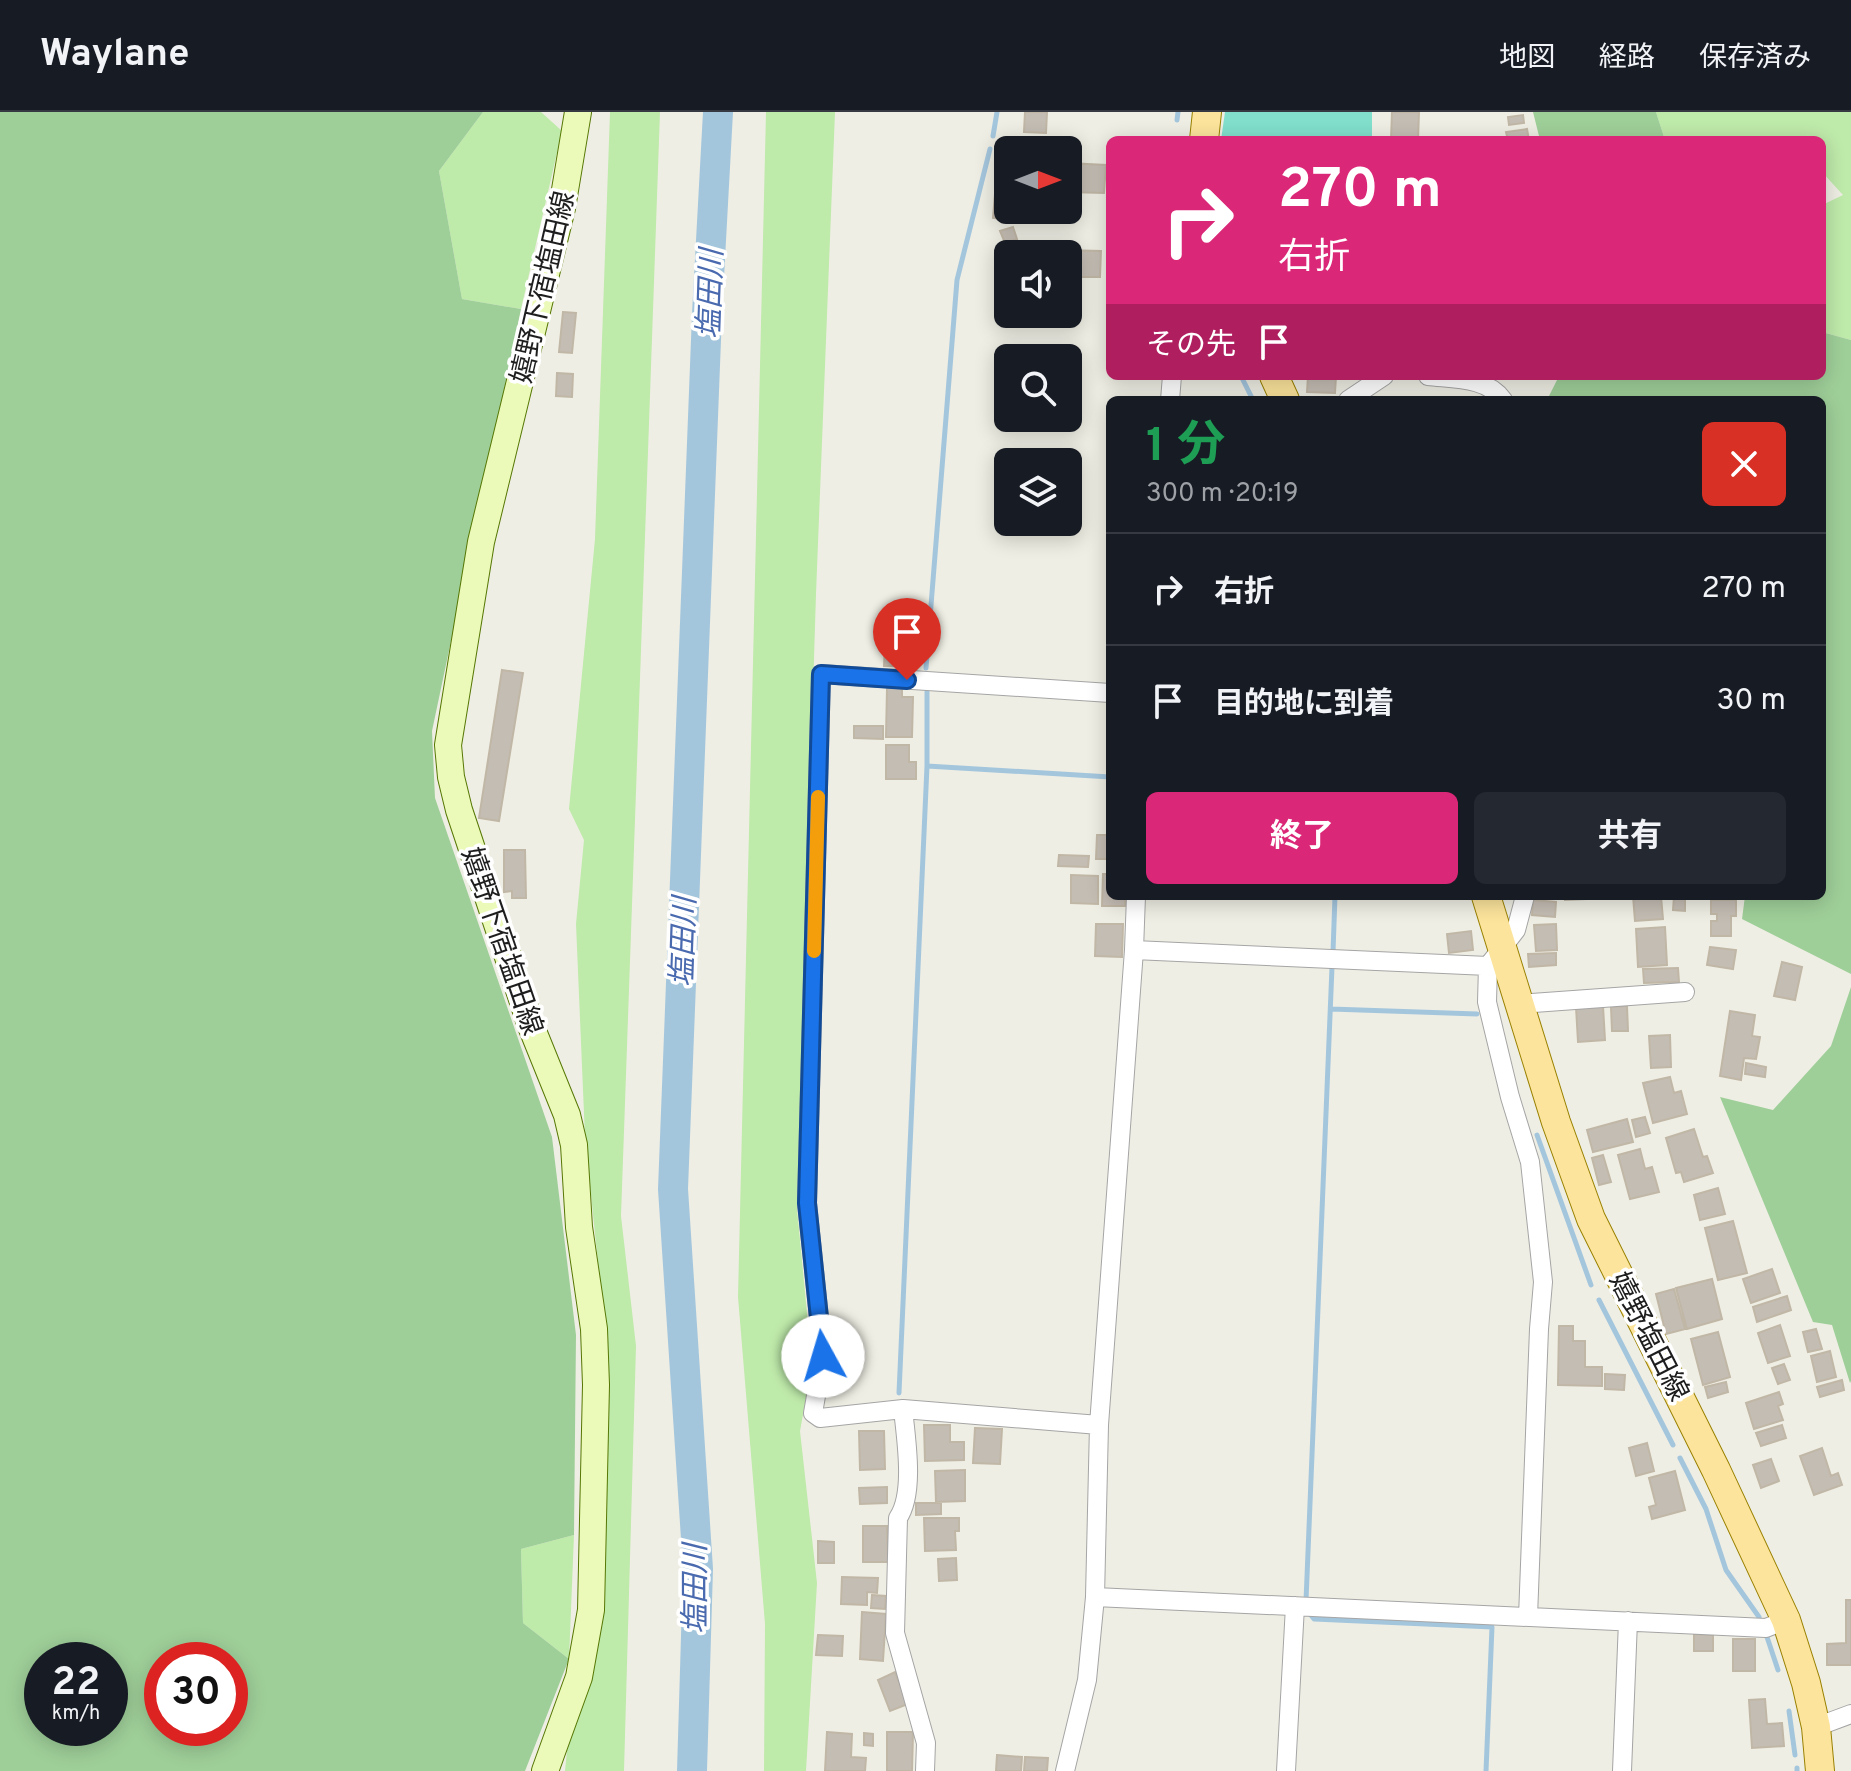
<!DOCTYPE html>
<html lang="ja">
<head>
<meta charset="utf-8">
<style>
	:root { --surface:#171b24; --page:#242831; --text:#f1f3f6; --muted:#9ea1a6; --line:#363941; --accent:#db2777 }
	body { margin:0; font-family:Overpass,"Noto Sans JP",sans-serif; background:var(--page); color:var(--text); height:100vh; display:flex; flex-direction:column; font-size:30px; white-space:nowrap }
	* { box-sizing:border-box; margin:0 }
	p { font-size:26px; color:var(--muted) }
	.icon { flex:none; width:44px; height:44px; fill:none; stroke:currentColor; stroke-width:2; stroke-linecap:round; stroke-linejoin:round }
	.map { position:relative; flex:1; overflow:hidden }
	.drawer { position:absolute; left:1106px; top:284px; width:720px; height:504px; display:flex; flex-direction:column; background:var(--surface); border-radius:12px; box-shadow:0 4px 20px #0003 }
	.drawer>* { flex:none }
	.hud { position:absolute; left:1106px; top:24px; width:720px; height:244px; border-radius:12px; box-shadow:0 4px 20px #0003; background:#db2777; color:#fff; overflow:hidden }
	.needle { width:52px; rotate:90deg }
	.tools { position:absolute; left:994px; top:24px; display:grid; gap:16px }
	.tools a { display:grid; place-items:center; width:88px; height:88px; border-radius:12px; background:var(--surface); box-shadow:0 4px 20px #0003; font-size:40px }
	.speed { position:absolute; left:24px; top:1530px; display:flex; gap:16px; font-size:40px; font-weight:700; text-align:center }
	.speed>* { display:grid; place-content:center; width:104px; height:104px; border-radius:50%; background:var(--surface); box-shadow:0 4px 20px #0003; line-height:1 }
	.speed small { font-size:20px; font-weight:400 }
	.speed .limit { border:12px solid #d22; background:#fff; color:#111 }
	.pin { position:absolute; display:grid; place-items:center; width:68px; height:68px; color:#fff; margin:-82px -34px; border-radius:50% 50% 50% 0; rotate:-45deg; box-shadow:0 0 8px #0007 }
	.pin .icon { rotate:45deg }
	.me { position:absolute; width:88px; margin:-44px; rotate:354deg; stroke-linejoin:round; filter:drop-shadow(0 0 6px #0008) }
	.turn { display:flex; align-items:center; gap:28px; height:168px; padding:0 40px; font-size:36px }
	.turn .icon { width:104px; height:104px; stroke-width:2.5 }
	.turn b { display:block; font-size:56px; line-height:68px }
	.then { display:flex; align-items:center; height:76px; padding:0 40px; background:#0003; gap:16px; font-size:30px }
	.round { display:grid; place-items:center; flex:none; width:84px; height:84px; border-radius:12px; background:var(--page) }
	.head { display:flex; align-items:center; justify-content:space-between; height:136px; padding:0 40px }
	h1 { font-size:48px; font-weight:700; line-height:60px; color:#1e9e55 }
	.cta { display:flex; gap:16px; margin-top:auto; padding:16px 40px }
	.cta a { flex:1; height:92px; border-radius:12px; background:var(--accent); color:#fff; font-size:32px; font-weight:700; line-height:92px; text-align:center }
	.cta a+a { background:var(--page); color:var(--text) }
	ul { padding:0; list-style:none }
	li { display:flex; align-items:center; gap:24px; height:112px; padding:0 40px; border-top:2px solid var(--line) }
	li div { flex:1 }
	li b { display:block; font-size:30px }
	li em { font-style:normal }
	header { display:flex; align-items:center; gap:48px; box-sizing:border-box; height:112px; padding:0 40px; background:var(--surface); border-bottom:2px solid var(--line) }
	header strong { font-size:38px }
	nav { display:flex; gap:44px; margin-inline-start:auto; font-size:28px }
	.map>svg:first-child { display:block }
</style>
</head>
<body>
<header>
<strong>Waylane</strong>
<nav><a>地図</a><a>経路</a><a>保存済み</a></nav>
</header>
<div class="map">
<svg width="1851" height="1659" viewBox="0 0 1851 1659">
	<rect width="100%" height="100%" fill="#efeee4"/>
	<path fill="#beeaaa" d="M483 0H541L562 19 521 197 462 187 439 59Z
		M610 0H660L621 1104 636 1234 624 1659H565L607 1237 585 1025 576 812 584 728 569 697 595 427Z
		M766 0H835L816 482 797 1097 812 1253 800 1319 817 1471 806 1659H764L765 1512 738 1185Z
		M1656 0H1851V228L1822 220V93L1843 83 1822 60V28H1665Z
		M574 1423 569 1547 523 1511 521 1437Z"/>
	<path fill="#9fcf99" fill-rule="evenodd" d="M0 0H483L439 59 462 187 521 197 432 619 435 686 552 1025 576 1223 574 1423 521 1437 523 1511 569 1547 525 1659H0ZM42 1548H110V1616H42ZM162 1548H230V1616H162Z
		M1533 0H1656L1665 28H1540Z
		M1822 220 1851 228V862L1742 807 1745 784H1822V288H1547L1559 264H1822Z
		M1851 875V1269L1850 1271 1832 1213 1813 1210 1720 985 1773 998 1831 934Z"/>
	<path fill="#81dfcc" d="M1225 0H1372V28H1221Z"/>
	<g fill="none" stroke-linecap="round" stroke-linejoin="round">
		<path stroke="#a4c6dd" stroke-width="5" d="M1177 8 1178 0
			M993 24 997 0
			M1241 264 1253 288
			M926 556 957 168 990 37
			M927 580V654L1110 665
			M1333 840 1335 784
			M1331 897 1477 902
			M1537 1023 1591 1173
			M1599 1188 1673 1333
			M899 1281 927 654
			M1680 1346 1706 1397 1726 1458 1759 1505
			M1306 1489 1332 855
			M1310 1502 1314 1507 1492 1515 1486 1659
			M1767 1525 1778 1558
			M1789 1599 1795 1643
			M1797 1656V1659"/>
		<path stroke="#a4c6dd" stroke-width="30" d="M692 1659 698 1457 673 1077 707 202 718 0"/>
	</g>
	<path fill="#c4bdb4" stroke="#c1b7a6" stroke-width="2" d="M1025 0H1047L1046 21 1024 20Z
		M1392 0H1419L1418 28H1391Z
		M1523 3 1524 11 1509 13 1508 5Z
		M1527 17 1529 28H1508L1506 20Z
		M1068 51 1106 53 1104 81 1068 80Z
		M996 70 1008 71V98H1018L1016 109 993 106Z
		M1013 115 1017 127 1005 131 1000 119Z
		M1022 137 1101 139 1100 165H1068V142H1021Z
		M563 200 576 201 572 241 559 240Z
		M557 261 573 262 572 285 556 284Z
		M1308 264H1336L1335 281 1307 280Z
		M892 513H914L913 554H884L885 533H891Z
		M502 558 523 561 499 709 479 706Z
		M887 576H902V585H913L912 625H886Z
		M854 614H883V627L854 626Z
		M886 633H909V650H916V667H886Z
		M1097 723H1110V747H1096Z
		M504 738H525L526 786H512V779L504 780Z
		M1059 743 1089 744 1088 755 1058 754Z
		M1103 762H1110V784H1125V794H1102Z
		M1071 763 1098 764V792L1071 791Z
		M1565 784H1608L1609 786 1565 788Z
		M1633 784H1661L1663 807 1635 809Z
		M1674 784H1685V799L1673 798Z
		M1533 788 1556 790 1555 805 1532 803Z
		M1711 788H1736V804H1731V824H1711V809H1717V802H1711Z
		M1096 812H1123L1122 845 1095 844Z
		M1556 812 1557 838 1536 839 1534 813Z
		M1665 815 1667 853 1638 855 1636 817Z
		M1471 819 1473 838 1449 841 1447 822Z
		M1710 835 1736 838 1733 857 1707 853Z
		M1556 841V853L1529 855 1528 842Z
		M1782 850 1802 855 1795 888 1774 884Z
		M1678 856 1679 870 1644 871 1643 857Z
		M1603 894 1605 928 1578 930 1576 895Z
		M1627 894 1628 919H1612L1611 895Z
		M1730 899 1755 903 1752 924 1760 925 1756 947 1744 946 1741 968 1720 964Z
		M1670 923 1671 955 1651 956 1649 924Z
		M1746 951 1766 955 1765 965 1745 962Z
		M1670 965 1674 981 1681 979 1687 1002 1653 1011 1643 971Z
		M1645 1005 1650 1021 1636 1025 1632 1008Z
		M1627 1007 1633 1030 1593 1040 1587 1018Z
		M1694 1017 1703 1045 1707 1044 1713 1061 1684 1070 1681 1060 1676 1061 1666 1026Z
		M1640 1037 1645 1057 1652 1055 1659 1080 1630 1087 1618 1043Z
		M1603 1043 1611 1070 1599 1073 1592 1046Z
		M1718 1076 1725 1102 1700 1108 1694 1083Z
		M1733 1109 1747 1161 1718 1168 1705 1116Z
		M1772 1157 1780 1181 1751 1191 1743 1167Z
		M1712 1167 1722 1207 1687 1217 1676 1176Z
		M1674 1177 1685 1217 1666 1222 1656 1182Z
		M1787 1184 1791 1198 1757 1210 1753 1195Z
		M1780 1213 1790 1244 1768 1251 1758 1221Z
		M1559 1214H1573V1229H1585V1255H1602V1274L1558 1273Z
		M1816 1217 1822 1237 1808 1240 1803 1220Z
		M1718 1220 1730 1265 1703 1273 1691 1227Z
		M1830 1239 1836 1265 1817 1270 1811 1244Z
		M1784 1252 1790 1268 1778 1272 1772 1256Z
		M1605 1262 1625 1263 1624 1278 1605 1277Z
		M1842 1268 1844 1278 1820 1285 1817 1275Z
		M1726 1270 1728 1280 1708 1286 1705 1275Z
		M1779 1280 1783 1292 1778 1294 1783 1308 1754 1317 1746 1291Z
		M924 1313H950V1330H964V1348L925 1349Z
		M1782 1313 1786 1326 1761 1334 1756 1321Z
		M975 1316 1002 1317 1000 1352 973 1351Z
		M859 1319H884L885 1357 860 1358Z
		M1647 1331 1654 1359 1636 1364 1629 1336Z
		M1822 1336 1831 1364 1838 1361 1842 1373 1814 1383 1800 1344Z
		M1771 1347 1779 1369 1761 1376 1753 1353Z
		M965 1358V1389L936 1390 935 1359Z
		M1675 1359 1685 1398 1652 1407 1649 1395 1656 1393 1649 1366Z
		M887 1375V1391L860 1392 859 1376Z
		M916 1391H941V1402L916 1403Z
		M924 1406H959V1419H955L956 1438 925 1439Z
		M863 1414H887L888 1450H863Z
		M818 1429 834 1430V1451H818Z
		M956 1446 957 1468 939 1469 938 1447Z
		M842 1465 878 1466 877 1481 867 1480V1493L841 1492Z
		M872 1483 886 1484 885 1497 871 1496Z
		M1846 1488H1851V1553H1827V1532L1846 1531Z
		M862 1500 886 1502 883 1549 860 1547Z
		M1694 1522 1713 1523V1539H1694Z
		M818 1523 843 1524 842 1544 816 1543Z
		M1733 1527H1755V1559H1733Z
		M895 1560 908 1592 890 1599 878 1568Z
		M1765 1587 1767 1612 1782 1611 1784 1634 1752 1636 1749 1588Z
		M827 1620 852 1622 851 1645 866 1646 865 1659H825Z
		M887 1620H913L912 1659H887Z
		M864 1621 873 1622V1634L864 1633Z
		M997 1643 1022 1645 1021 1659H996Z
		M1025 1645 1048 1646 1047 1659H1024Z"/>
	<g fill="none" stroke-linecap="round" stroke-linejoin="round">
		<defs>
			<path id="minor" d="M1428 264C1453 267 1487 265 1503 288
				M1170 288 1172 264
				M1348 288 1384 264
				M1134 838 1488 854 1516 818 1525 784
				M1488 854 1487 890 1510 985 1530 1050 1543 1170 1539 1217 1528 1505
				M1519 892 1685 880
				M903 1297C906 1327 915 1381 898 1406L895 1521 926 1631 925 1659
				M1099 1313 903 1297 820 1306 813 1301 823 1244 807 1091 821 562 1110 581
				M1095 1485 1766 1516 1786 1508
				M1816 1615 1851 1602
				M1065 1659 1087 1568 1095 1485 1099 1313 1134 838 1136 784
				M1286 1659 1295 1494
				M1622 1659 1628 1509"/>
			<path id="secondary" d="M545 1659 579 1565 591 1498 596 1273 594 1217 579 1115 574 1033 567 1003 531 914 459 698 451 665 448 633 481 430 562 96 578 0"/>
			<path id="primary" d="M1204 28 1207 0
				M1274 264 1285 288
				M1486 784 1556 1010 1591 1107 1716 1358 1786 1508 1806 1571 1816 1615 1820 1659"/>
		</defs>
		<use href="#minor" stroke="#a5a5a5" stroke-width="20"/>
		<use href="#secondary" stroke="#567704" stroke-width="28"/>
		<use href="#primary" stroke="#998100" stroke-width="30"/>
		<use href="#minor" stroke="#fff" stroke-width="18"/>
		<use href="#secondary" stroke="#ebfab8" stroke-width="26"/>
		<use href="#primary" stroke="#fce49c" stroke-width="28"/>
	</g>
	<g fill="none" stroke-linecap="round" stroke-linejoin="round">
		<defs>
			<path id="route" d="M823 1244 807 1091 821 562 907 568"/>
		</defs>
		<use href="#route" stroke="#114b97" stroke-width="20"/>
		<use href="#route" stroke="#1a73e8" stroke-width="14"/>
		<path stroke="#f59e0b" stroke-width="14" d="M814 839 818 685"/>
	</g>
	<g text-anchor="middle" stroke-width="7" stroke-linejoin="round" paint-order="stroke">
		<g font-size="28" fill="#1e1e1e" stroke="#fff">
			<text transform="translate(542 175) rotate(-77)" y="10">嬉野下宿塩田線</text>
			<text transform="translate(503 829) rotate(71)" y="10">嬉野下宿塩田線</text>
			<text transform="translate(1650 1224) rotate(63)" y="10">嬉野塩田線</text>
		</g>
		<g font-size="30" font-style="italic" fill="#4a6aaf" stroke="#fff">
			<text transform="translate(710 182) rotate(-88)" y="10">塩田川</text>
			<text transform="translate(683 830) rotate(-88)" y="10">塩田川</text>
			<text transform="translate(695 1477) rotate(-90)" y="10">塩田川</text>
		</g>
	</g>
</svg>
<div class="tools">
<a><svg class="needle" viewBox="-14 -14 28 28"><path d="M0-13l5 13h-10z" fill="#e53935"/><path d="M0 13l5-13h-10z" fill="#9ea1a6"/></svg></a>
<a><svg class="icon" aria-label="sound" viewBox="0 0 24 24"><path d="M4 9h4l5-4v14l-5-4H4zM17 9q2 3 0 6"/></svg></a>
<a><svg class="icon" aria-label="search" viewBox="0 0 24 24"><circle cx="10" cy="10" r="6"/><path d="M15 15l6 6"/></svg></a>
<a><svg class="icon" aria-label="layers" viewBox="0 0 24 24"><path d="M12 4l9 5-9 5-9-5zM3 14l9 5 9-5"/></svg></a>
</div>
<div class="speed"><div>22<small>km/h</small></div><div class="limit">30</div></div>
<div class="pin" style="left:907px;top:568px;background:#d93025"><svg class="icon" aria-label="arrive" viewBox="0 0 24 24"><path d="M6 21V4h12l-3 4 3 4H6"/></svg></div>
<svg class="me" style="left:823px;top:1244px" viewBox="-20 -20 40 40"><circle r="19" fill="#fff"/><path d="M0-13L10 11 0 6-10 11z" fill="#1a73e8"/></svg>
<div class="hud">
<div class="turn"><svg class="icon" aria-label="right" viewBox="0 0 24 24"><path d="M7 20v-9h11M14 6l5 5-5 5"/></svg><div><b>270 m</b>右折</div></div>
<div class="then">その先<svg class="icon" aria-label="arrive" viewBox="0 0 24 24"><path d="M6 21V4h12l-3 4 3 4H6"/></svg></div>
</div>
<section class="drawer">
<div class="head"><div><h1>1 分</h1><p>300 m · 20:19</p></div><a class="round" style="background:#d93025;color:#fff"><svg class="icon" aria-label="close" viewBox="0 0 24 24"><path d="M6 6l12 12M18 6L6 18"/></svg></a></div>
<ul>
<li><svg class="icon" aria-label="right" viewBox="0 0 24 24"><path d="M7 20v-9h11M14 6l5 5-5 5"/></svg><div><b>右折</b></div><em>270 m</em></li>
<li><svg class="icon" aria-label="arrive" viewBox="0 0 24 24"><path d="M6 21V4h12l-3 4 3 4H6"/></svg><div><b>目的地に到着</b></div><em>30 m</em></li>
</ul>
<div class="cta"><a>終了</a><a>共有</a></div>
</section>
</div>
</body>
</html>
